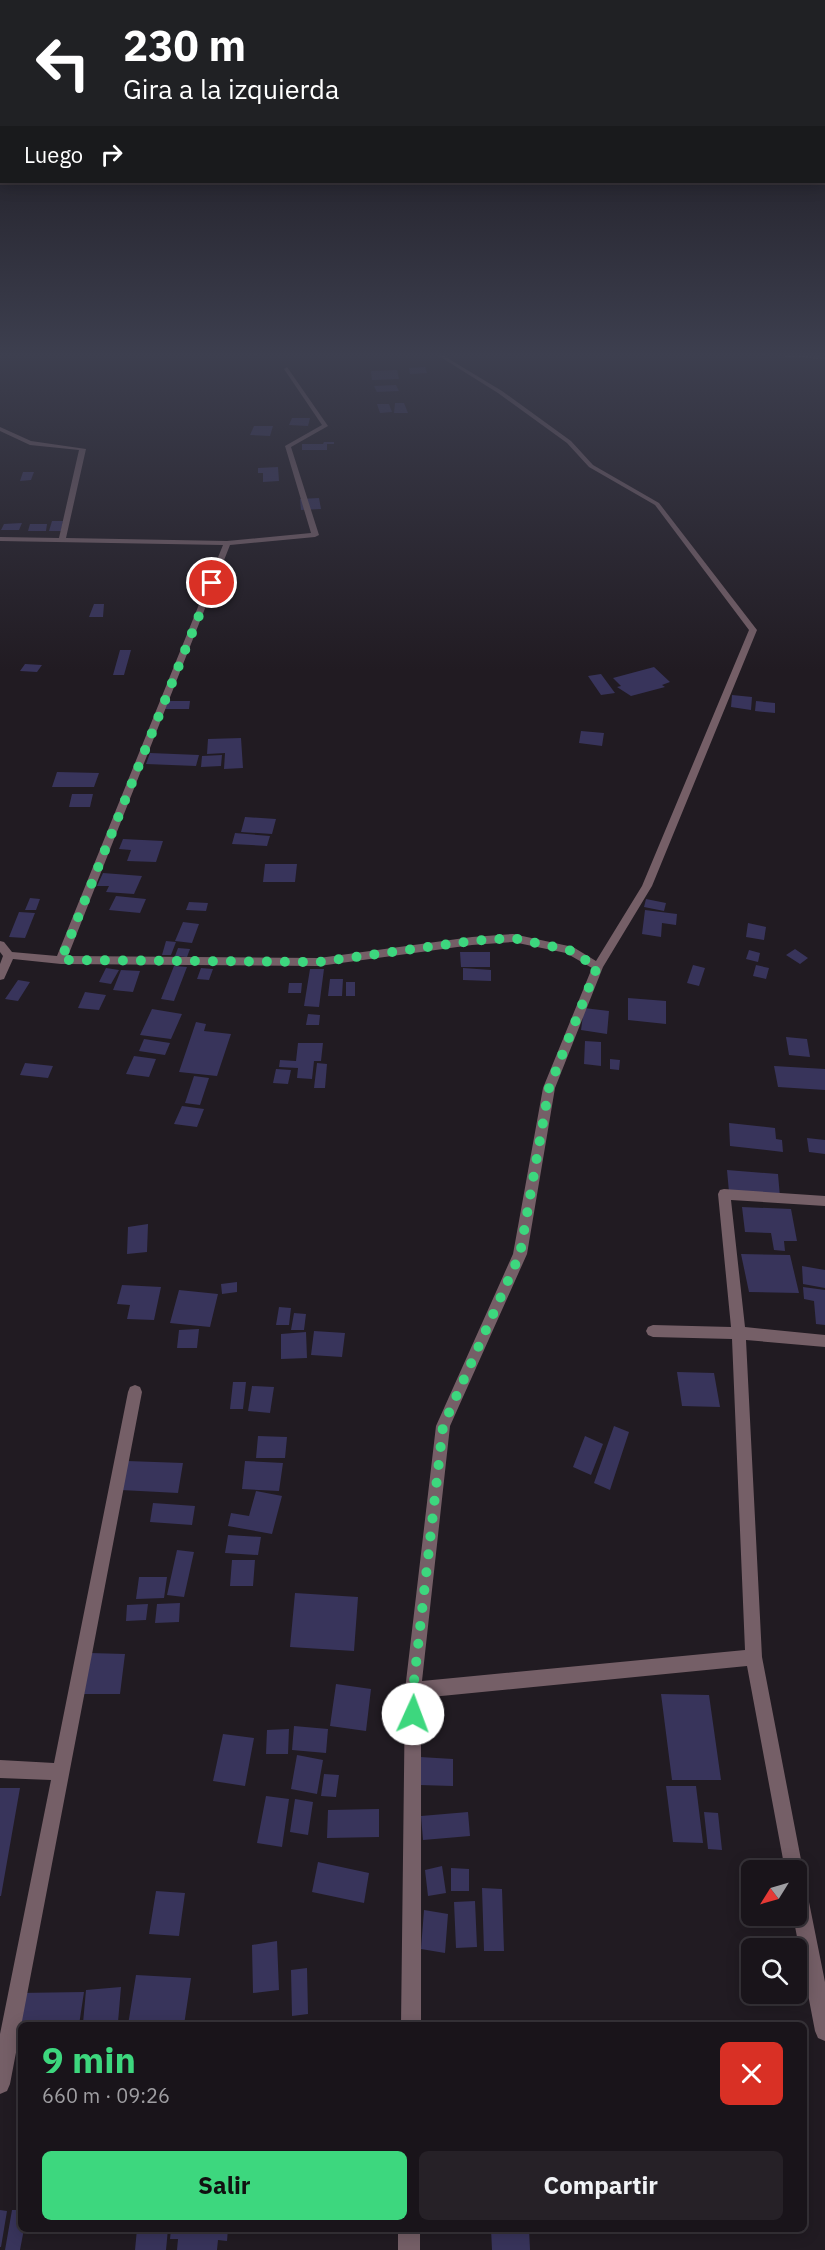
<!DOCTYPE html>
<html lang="es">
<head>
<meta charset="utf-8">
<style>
	:root { --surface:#19141a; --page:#262127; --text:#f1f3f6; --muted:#9f9ea2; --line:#373339; --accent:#3dd77e }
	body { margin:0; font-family:"IBM Plex Sans",sans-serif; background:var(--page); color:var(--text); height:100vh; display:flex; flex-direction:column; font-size:22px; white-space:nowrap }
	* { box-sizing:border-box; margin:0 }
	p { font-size:20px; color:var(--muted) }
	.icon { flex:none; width:33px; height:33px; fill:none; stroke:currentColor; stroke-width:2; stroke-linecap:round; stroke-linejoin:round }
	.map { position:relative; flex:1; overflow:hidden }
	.panel { position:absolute; left:18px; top:2022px; width:789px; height:210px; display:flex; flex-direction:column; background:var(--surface); border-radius:9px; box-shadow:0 3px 15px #0003,0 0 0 2px var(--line) }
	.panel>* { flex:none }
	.guide { position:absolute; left:0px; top:0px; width:825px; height:183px; box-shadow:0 3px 15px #0003,0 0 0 2px var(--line); background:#202124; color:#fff; overflow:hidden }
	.needle { width:39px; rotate:233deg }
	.tools { position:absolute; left:741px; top:1860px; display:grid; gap:12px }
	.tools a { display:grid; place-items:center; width:66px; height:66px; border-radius:9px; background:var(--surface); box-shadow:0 3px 15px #0003,0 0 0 2px var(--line); font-size:30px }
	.pin { position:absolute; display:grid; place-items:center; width:51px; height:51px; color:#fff; margin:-26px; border:3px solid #fff; border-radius:50%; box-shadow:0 2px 6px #0007 }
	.me { position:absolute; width:66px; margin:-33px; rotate:2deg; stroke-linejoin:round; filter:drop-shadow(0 0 4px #0008) }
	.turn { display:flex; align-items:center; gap:21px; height:126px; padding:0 24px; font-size:27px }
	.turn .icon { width:78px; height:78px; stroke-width:2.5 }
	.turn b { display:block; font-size:42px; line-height:51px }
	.then { display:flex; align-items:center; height:57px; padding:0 24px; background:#0003; gap:12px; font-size:22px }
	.round { display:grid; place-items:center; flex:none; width:63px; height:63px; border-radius:9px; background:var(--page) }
	.headline { display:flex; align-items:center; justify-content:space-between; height:102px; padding:0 24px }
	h1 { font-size:36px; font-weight:700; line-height:45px; color:var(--accent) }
	.cta { display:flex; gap:12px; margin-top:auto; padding:12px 24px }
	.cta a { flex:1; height:69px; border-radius:9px; background:var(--accent); color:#111; font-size:24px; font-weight:700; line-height:69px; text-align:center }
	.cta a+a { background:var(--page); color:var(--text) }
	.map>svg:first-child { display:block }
</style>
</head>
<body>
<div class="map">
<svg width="825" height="2250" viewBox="0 0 825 2250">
	<rect width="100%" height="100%" fill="#211b22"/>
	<path fill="#38345b" d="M425 367 427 373 410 374 409 368Z
		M397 370 399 379 372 380 371 371Z
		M396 385 399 391 377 392 374 386Z
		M395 403H404L408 413H394Z
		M377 404H389L392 412 380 413Z
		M292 418H310L308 426 289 425Z
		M254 426H273L270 436 250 435Z
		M324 442H334V444H327V450H302V444H323Z
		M278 467 279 481 263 482V473H258V468Z
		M23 472H34L31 480 20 481Z
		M319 498 321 509 301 510 300 499Z
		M52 521H63L61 531H49Z
		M22 523 19 530H1L4 524Z
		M30 524H47L46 531H28Z
		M94 604H104L103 617H89Z
		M120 650H131L124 675H113Z
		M25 664 42 665 37 672 20 671Z
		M654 667 670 682 662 685 665 687 631 696 617 687 621 686 613 678Z
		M601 674 615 693 601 695 588 676Z
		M732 695 752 697 751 710 731 707Z
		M166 701H190L189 709H164Z
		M756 701 775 703V713L755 711Z
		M581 731 604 733 602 746 579 743Z
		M241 738 243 768 224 769 225 753 207 754 208 739Z
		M150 753 199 755 196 766 146 764Z
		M222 755 221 766 201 767 202 756Z
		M57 772 99 773 94 787H52Z
		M72 794H93L90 807H69Z
		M245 817 276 819 272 834 241 832Z
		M235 833 270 836 267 846 232 844Z
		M123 839 163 841 156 862 127 861 131 850 119 849Z
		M265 864H297L295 882H263Z
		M103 873 142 876 134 894 106 892 109 886H97Z
		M116 896 146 899 140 913 109 910Z
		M30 898 40 899 36 910H25Z
		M646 899 666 903 664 911 644 907Z
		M189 902 208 903 206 911 186 910Z
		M645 910 677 914 676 925 662 923 661 937 642 934Z
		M19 912 35 913 25 938 9 937Z
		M183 922 199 924 192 943 175 941Z
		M748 923 766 927 764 940 746 937Z
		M166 941 176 942 171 955H162Z
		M178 948 190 949 187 957 175 956Z
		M795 949 808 958 800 964 786 955Z
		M749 950 760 953 758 962 746 959Z
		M460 952H490V967H461Z
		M693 965 705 968 699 986 687 983Z
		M756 965 769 968 766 979 753 976Z
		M174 966 187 967 174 1001 161 999Z
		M106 968 119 970 111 984 99 982Z
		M201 968 213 969 209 980 197 979Z
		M463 968 491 970V981L463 980Z
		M310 969H324L319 1007 304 1006Z
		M121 970 140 971 133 992 113 990Z
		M330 979H343L342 996H328Z
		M18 980 30 982 18 1001 5 999Z
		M346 982H355V996H346Z
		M289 983H302L301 993H288Z
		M85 992 106 995 99 1010 78 1008Z
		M628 998 666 1001V1024L628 1020Z
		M584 1008 609 1011 607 1034 581 1030Z
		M152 1009 182 1014 171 1039 140 1035Z
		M308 1014 320 1015 319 1025H306Z
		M196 1022 206 1024 204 1031 231 1034 217 1076 179 1072Z
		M786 1037 807 1039 810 1057 789 1055Z
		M144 1039 170 1043 165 1055 139 1051Z
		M585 1041 601 1042V1066L584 1064Z
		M298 1043H323L321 1061H314L312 1079 297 1078 298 1068 279 1067 280 1060 296 1061Z
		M134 1056 156 1059 149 1077 126 1074Z
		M610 1059 620 1060 619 1070 610 1069Z
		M25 1063 53 1066 48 1078 20 1075Z
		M317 1063 327 1064 325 1088H314Z
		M774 1066 825 1069V1090L778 1087Z
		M276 1069 291 1070 288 1084 273 1083Z
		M194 1076 209 1078 200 1105 185 1103Z
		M182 1106 204 1109 197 1127 174 1124Z
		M729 1123 775 1128 776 1139 782 1140 783 1152 730 1146Z
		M807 1138 825 1140V1154L809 1152Z
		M727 1170 778 1174 780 1197 729 1192Z
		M742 1207 791 1209 797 1241H784L785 1251 774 1250 771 1233 745 1232Z
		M148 1224 147 1252 127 1254 128 1227Z
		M741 1254 790 1255 799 1293 749 1292Z
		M802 1266 825 1270V1288L803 1284Z
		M237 1282V1292L222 1294 221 1284Z
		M122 1285 161 1287 154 1320 127 1319 130 1305 117 1304Z
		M803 1287 825 1290V1325L816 1324 814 1301 804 1299Z
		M179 1290 218 1294 210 1327 170 1323Z
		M279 1307 291 1308 289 1325H276Z
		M294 1313 306 1314 304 1330H291Z
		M199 1329 197 1348H177L179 1330Z
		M314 1331 345 1333 342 1357 311 1355Z
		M306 1332 307 1358 281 1359V1334Z
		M677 1372 714 1373 720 1407 682 1406Z
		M233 1382H246L243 1409H230Z
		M252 1386 274 1387 270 1413 248 1411Z
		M614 1426 629 1432 610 1490 594 1483Z
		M258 1436 287 1437 285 1458H256Z
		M585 1436 603 1444 591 1475 573 1467Z
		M127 1461 183 1463 178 1493 121 1490Z
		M245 1461 283 1463 279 1491 242 1489Z
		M256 1491 282 1496 272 1534 228 1526 231 1513 249 1516Z
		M153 1503 195 1506 192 1525 150 1522Z
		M228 1535 261 1537 258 1555 225 1553Z
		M177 1550 194 1552 184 1597 167 1595Z
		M232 1560H255L253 1586H230Z
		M139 1577H167L164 1598 136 1599Z
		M295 1593 358 1597 354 1651 290 1647Z
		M180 1603 179 1622 155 1623 157 1604Z
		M148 1604 146 1620 126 1621 127 1605Z
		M90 1653 125 1654 120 1694H84Z
		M336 1684 371 1689 366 1731 330 1726Z
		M661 1694 709 1695 721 1780H672Z
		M294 1726 328 1729 326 1753 292 1750Z
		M289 1729 288 1754H266L267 1730Z
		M223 1734 254 1738 245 1786 213 1781Z
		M297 1755 323 1760 317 1794 291 1789Z
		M420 1757 453 1759V1786L419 1785Z
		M324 1774 339 1775 336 1797 321 1796Z
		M666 1786H696L703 1843 673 1842Z
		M0 1788H20L1 1896H0Z
		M266 1796 289 1799 282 1847 257 1843Z
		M295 1799 313 1802 308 1835 290 1832Z
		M379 1809V1837L327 1838 328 1810Z
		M468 1812 470 1836 423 1840 421 1816Z
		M704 1812 718 1813 722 1850 708 1849Z
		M318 1862 369 1873 364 1903 312 1892Z
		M442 1866 446 1893 428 1896 425 1870Z
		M451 1868 469 1869V1891H451Z
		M482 1888 502 1889 504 1951H484Z
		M156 1891 185 1893 179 1936 149 1934Z
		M475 1901 477 1947 456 1948 454 1902Z
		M424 1910 448 1914 445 1953 421 1949Z
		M277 1941 279 1990 253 1993 252 1945Z
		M307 1968 308 2014 292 2016 291 1970Z
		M136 1975 191 1978 184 2025H128Z
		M121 1987 118 2022 83 2023 86 1990Z
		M84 1992 79 2025H21V2045H11L19 1993Z
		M0 2210 7 2211 1 2247H0Z
		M12 2210H21V2229H24L20 2250H5Z
		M137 2229H168L166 2250H135Z
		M171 2229H228L227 2241 218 2240 217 2250H177L178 2239H170Z
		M491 2229H529L530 2250H492Z"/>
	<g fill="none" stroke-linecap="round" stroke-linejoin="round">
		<path stroke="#787279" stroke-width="2" stroke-dasharray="2 1.5" stroke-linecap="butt" d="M785 356 825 358"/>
		<path fill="#755f67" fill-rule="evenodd" d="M439 356H444L502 391 571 441 593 465 659 503 757 630 652 886 603 967 555 1088 527 1254 450 1426 422 1681 745 1650 732 1339 653 1337 648 1335 646 1331 648 1327 653 1325 731 1327 718 1194 720 1190 724 1189 825 1196V1206L731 1200 745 1327 825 1335V1347L746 1340 762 1657 803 1870 801 1875 805 1882 825 1982V2041L818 2038 815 2031 793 1916H796V1870H785L747 1666 421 1698V2025H401L405 1690 436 1426 513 1254 543 1088 592 968 566 953 513 942 472 945 319 966 61 964 13 959 4 979 0 980V964L3 956 0 952V941L4 942 12 952 57 956 223 545 0 541V537L59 538 79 450 30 445 0 431V427L31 441 86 449 66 538 227 541 311 533 285 446 322 425 284 369 287 367 328 426 291 447 319 535 315 537 230 545 68 956 319 958 472 937 513 934 573 947 596 961 642 886 749 630 655 505 589 467 567 443 498 393Z
			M135 1385 140 1387 142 1392 10 2084 7 2091 0 2094V2034L51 1780 0 1778V1760L54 1763 128 1392 130 1387Z
			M398 2229H420V2250H398Z"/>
	</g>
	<linearGradient id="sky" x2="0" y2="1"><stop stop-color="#120f13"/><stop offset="0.53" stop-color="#3d3f4f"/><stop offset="1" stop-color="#3d3f4f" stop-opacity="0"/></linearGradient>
	<rect width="825" height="670" fill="url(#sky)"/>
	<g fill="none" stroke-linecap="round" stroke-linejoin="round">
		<path stroke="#3dd77e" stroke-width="10" stroke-dasharray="0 18" d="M212 583 61 960 319 962 472 941 513 938 569 950 597 967 549 1088 520 1254 443 1426 413 1690V1714"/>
	</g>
</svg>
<div class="tools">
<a><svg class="needle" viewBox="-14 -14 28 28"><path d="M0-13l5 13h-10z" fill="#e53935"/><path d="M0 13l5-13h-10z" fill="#9f9ea2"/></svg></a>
<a><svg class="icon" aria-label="search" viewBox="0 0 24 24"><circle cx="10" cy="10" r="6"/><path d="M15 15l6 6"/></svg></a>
</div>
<div class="pin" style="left:212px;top:583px;background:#d93025"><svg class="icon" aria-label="arrive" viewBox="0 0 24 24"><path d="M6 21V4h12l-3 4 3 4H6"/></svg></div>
<svg class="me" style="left:413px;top:1714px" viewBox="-20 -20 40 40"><circle r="19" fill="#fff"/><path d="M0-13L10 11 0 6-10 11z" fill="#3dd77e"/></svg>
<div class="guide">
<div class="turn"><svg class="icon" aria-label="left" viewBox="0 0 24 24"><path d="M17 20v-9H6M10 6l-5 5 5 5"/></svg><div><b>230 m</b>Gira a la izquierda</div></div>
<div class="then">Luego<svg class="icon" aria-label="right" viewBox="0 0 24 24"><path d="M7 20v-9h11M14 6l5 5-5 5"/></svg></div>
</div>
<section class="panel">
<div class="headline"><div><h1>9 min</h1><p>660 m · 09:26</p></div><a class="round" style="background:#d93025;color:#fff"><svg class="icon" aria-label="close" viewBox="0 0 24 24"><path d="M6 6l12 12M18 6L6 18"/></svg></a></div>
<div class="cta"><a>Salir</a><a>Compartir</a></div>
</section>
</div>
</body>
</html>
